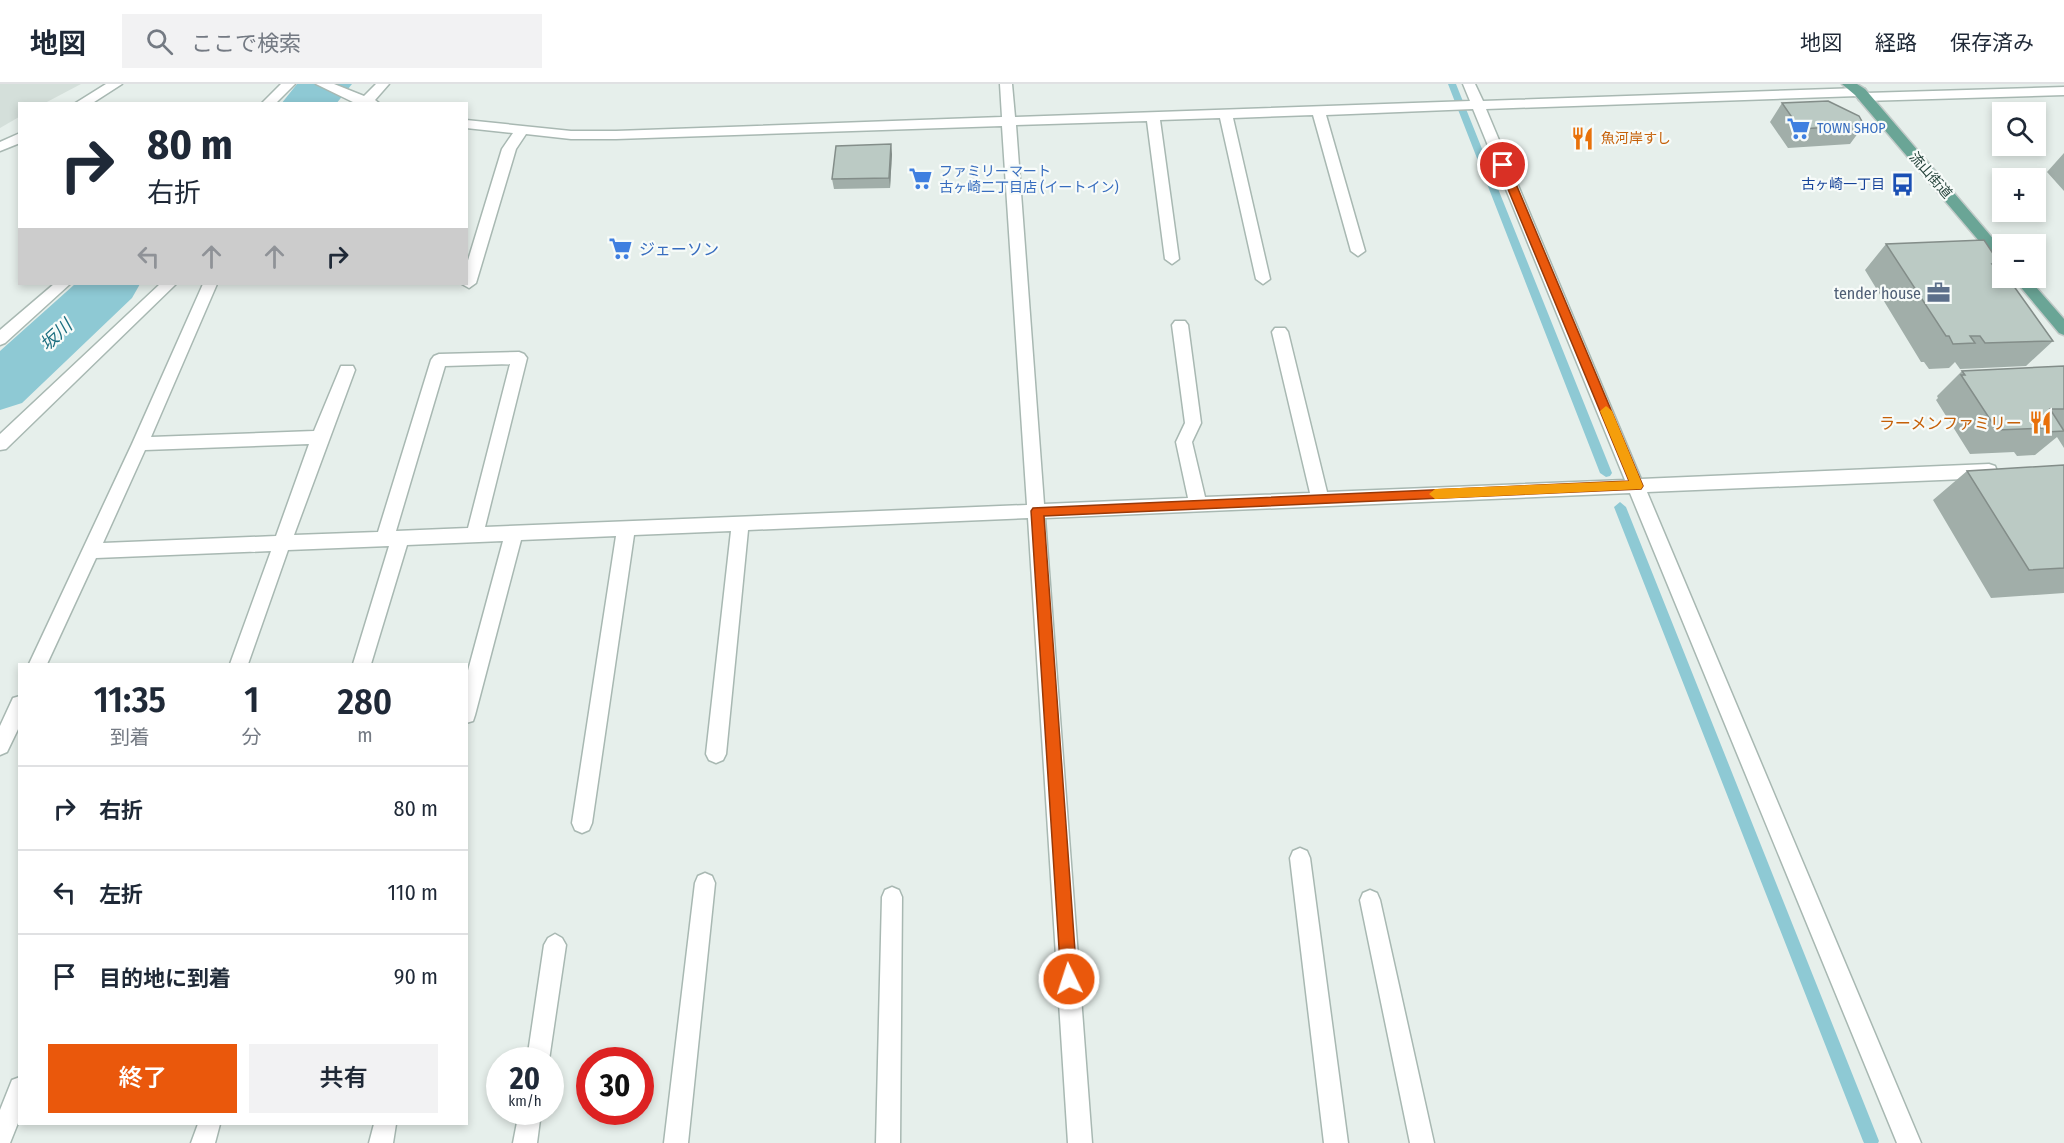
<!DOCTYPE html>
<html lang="ja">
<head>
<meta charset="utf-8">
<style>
	:root { --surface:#fff; --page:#f2f2f3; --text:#1f2937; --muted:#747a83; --line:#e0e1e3; --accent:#ea580c }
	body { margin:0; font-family:"Fira Sans Condensed","Noto Sans JP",sans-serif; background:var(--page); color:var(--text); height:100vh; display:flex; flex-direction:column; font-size:22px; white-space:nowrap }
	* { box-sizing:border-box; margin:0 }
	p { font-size:20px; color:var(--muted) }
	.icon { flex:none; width:33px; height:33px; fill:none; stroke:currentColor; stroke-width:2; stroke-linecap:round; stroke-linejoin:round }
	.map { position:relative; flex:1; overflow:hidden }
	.sheet { position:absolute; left:18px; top:579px; width:450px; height:462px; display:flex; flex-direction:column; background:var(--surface); border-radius:0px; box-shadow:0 3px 9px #0003 }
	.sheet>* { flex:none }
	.hud { position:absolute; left:18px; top:18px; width:450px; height:183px; border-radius:0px; box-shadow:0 3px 9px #0003; background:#fff; color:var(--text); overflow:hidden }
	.tools { position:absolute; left:1992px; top:18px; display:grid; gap:12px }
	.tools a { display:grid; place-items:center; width:54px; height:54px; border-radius:0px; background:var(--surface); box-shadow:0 3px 9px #0003; font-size:30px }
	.speed { position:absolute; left:486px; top:963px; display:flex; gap:12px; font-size:30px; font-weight:700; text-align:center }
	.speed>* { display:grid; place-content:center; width:78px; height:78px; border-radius:50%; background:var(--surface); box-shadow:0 3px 9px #0003; line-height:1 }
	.speed small { font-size:15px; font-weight:400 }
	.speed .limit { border:9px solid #d22; background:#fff; color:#111 }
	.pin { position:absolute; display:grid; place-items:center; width:51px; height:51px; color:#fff; margin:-26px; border:3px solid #fff; border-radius:50%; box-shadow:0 2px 6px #0007 }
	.me { position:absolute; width:66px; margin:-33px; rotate:356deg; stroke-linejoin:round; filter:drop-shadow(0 0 4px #0008) }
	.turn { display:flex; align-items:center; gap:21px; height:126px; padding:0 30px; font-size:27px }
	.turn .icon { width:78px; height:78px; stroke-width:2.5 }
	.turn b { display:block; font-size:42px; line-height:51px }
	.lanes { display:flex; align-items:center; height:57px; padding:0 30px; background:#0003; justify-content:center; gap:30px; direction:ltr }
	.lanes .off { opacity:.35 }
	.eta { display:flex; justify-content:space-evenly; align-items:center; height:102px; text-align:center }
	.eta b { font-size:36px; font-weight:600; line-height:42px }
	.cta { display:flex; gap:12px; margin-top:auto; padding:12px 30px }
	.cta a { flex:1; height:69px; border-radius:0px; background:var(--accent); color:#fff; font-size:24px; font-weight:600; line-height:69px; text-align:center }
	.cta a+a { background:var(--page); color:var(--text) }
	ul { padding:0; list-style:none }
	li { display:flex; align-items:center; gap:18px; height:84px; padding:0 30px; border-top:2px solid var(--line) }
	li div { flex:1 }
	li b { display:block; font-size:22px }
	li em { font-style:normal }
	header { display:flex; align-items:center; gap:36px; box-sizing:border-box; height:84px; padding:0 30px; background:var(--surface); border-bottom:2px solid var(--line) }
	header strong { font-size:28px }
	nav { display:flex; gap:33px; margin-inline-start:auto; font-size:21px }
	.search { width:420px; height:54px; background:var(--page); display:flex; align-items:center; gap:15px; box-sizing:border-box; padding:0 21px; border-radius:0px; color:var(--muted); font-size:22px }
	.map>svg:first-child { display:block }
</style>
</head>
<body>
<header>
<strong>地図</strong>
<div class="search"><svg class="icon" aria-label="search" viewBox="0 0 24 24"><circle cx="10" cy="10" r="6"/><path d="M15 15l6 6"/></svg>ここで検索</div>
<nav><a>地図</a><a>経路</a><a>保存済み</a></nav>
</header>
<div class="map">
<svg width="2064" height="1059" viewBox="0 0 2064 1059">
	<rect width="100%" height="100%" fill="#e6efeb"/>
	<path fill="#d4dfda" d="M0 0H81L45 19 20 20 19 33 0 44Z"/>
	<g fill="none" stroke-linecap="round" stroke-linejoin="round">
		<path fill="#8ec9d4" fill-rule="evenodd" d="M1448 0H1456L1612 389 1610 392 1606 393 1600 389Z
			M1620 418 1626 423 1879 1057 1878 1059H1864L1863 1057 1614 423Z"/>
		<path fill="#8ec9d4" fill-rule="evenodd" d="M297 0H352L336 20H281Z
			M75 200H140L132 214 22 319 0 326V267Z"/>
		<defs>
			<path id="minor" d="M106 0H122L91 20H74Z
				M281 0H295L275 20H261Z
				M316 0H334L364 12 376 0H389L375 16 380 20H357Z
				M1000 0H1012L1015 33 1470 17 1463 0H1475L1483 17 1860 4 1865 5 1866 9 2064 3V11L1864 17 1859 16 1858 12 1486 25 1641 395 1989 380 1995 382 1997 387 1995 392 1989 394 1647 408 1921 1059H1897L1630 409 1045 434 1092 1059H1068L1028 434 748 446 726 670 723 676 716 679 709 676 706 670 731 447 634 451 592 739 589 746 582 749 575 746 572 739 616 452 521 456 475 631 473 637 466 639V594L503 457 407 461 371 580H353L389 462 288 466 248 580H230L271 467 96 474 47 580H29L132 360 203 200H217L151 353 314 347 341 282H353L355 286 294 451 378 448 431 276 434 272 439 270 519 268 524 270 527 274 485 443 1027 421 1002 42 616 55H571L526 50 516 65 476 199 469 204 462 200H466V183L502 65 513 49 466 44V36L571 47H616L1002 33ZM1473 25 1625 396 1327 408 1288 248 1285 244H1275L1272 248 1310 409 1205 413 1192 358 1201 339 1188 241 1185 237H1175L1172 241 1185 339 1176 358 1188 414 1044 420 1016 41 1147 37 1165 175 1172 180 1179 175 1160 36 1220 34 1256 195 1263 200 1270 195 1233 34 1313 31 1351 167 1358 172 1365 167 1326 31ZM510 280 468 444 396 447 445 282ZM309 360 276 452 103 459 145 366Z
				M20 49V59L0 67V58Z
				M54 200H70L5 259 0 261V246Z
				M160 200H176L6 365 0 366V350Z
				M20 612V641L7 668 0 671V642L13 614Z
				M1300 764 1307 767 1310 774 1348 1059H1324L1290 774 1293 767Z
				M705 789 712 792 715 799 688 1059H664L695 799 698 792Z
				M892 803 899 806 902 813 900 1059H876L882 813 885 806Z
				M1370 806 1377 809 1380 816 1434 1059H1410L1360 816 1363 809Z
				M555 850 562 854 566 861 549 976H527L544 861 548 854Z
				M20 993V1034L10 1059H0V1026L12 996Z
				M519 1028H541L537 1059H513Z
				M198 1040H220L215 1059H191Z
				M374 1040H396L393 1059H369Z"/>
			<path id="major" d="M1842 0H1857L1865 5 2002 165V179L1997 178 1855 11Z
				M2013 194H2028L2064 235V251L2059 249Z"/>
		</defs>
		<use href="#minor" stroke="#a8b8b2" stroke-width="3"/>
		<use href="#major" stroke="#c2cac8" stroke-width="3"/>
		<use href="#minor" fill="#fff" fill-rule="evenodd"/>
		<use href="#major" fill="#6aa596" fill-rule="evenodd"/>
	</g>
	<path fill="#a1aea9" d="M1782 19 1864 41 1850 60 1788 64 1770 38Z
		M2064 69V107L2047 88Z
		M892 70 890 104 834 105 832 95Z
		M1886 160 2000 180 1996 185 2053 257 2026 282 1960 285 1955 278 1949 284 1929 285 1924 278H1921L1865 186Z
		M2064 282V364L2057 353 2035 371 2017 372 2014 368 1970 370 1936 316 1938 314 1937 312 1962 287Z
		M2064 381V509L1991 514 1933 416 1967 387Z"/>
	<path fill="#838d89" d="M891 60 892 70 890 104 889 94Z"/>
	<path fill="#bbcac4" stroke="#838d89" stroke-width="1.5" d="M1828 17 1859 32 1864 41 1800 45 1782 19Z
		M891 60 889 94 832 95 836 62Z
		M1984 156 2000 180H1992L2002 194H2008L2053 257 1985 259 1980 252H1970L1975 259 1953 260 1949 252H1946L1886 160Z
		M2064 282V325H2050L2064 347 2046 348 2043 344 1997 346 1961 291H1965L1962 287Z
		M2064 381V484L2029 486 1967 387Z"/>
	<path fill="#ea580c" stroke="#983908" stroke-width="1.5" d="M1503 78 1508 81 1643 402 1641 405 1044 432 1077 895 1075 901 1069 903 1063 901 1061 895 1031 427 1033 424 1629 397 1498 81Z"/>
	<path fill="#f59e0b" d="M1606 322 1612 327 1643 402 1641 405 1435 415 1429 410 1435 405 1629 397 1600 327Z"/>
	<defs>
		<symbol id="supermarket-bare" viewBox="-9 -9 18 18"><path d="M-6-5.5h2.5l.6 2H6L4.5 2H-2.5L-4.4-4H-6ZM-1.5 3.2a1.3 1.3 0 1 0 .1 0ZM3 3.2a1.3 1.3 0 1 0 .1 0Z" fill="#3f7fe0" stroke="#f7fbf9" stroke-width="2.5" paint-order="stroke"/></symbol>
		<symbol id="restaurant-bare" viewBox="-9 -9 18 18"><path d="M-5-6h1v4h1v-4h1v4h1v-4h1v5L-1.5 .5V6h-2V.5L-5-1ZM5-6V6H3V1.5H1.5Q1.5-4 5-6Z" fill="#e8710a" stroke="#f7fbf9" stroke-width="2.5" paint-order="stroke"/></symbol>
		<symbol id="bus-bare" viewBox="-9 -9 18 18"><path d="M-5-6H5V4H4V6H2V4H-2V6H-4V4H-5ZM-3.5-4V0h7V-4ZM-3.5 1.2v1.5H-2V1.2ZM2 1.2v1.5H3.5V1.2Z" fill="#1a4fb4" stroke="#f7fbf9" stroke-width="2.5" paint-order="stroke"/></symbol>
		<symbol id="office-bare" viewBox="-9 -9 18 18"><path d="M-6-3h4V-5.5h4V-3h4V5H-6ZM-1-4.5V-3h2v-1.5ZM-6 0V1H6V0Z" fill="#5c6f8a" stroke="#f7fbf9" stroke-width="2.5" paint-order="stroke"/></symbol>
	</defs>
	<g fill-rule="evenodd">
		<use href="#supermarket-bare" x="1782" y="28" width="33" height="33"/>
		<use href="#restaurant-bare" x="1566" y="38" width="33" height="33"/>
		<use href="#supermarket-bare" x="904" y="78" width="33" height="33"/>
		<use href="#bus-bare" x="1886" y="84" width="33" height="33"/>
		<use href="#supermarket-bare" x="604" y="148" width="33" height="33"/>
		<use href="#office-bare" x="1922" y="192" width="33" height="33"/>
		<use href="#restaurant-bare" x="2024" y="322" width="33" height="33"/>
	</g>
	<g text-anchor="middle" stroke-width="4.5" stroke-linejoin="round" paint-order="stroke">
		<g font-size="14" fill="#366cbe" stroke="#f7fbf9" text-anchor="start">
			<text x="1817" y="49">TOWN SHOP</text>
			<text x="939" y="92">ファミリーマート<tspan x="939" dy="16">古ヶ崎二丁目店 (イートイン)</tspan></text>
		</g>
		<g font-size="14" fill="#c56008" stroke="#f7fbf9" text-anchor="start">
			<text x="1601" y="59">魚河岸すし</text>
		</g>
		<g font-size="14" fill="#24423a" stroke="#f7fbf9">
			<text transform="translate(1931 91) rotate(49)" y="5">流山街道</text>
		</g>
		<g font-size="14" fill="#164399" stroke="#f7fbf9" text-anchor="end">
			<text x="1885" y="105">古ヶ崎一丁目</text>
		</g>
		<g font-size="16" fill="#366cbe" stroke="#f7fbf9" text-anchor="start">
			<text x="639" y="171">ジェーソン</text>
		</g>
		<g font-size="16" fill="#4e5e75" stroke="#f7fbf9" text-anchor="end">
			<text x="1921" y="215">tender house</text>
		</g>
		<g font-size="16" fill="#c56008" stroke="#f7fbf9" text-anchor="end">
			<text x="2022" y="345">ラーメンファミリー</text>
		</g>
		<g font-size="18" font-style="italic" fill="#1c6f80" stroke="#f7fbf9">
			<text transform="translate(56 251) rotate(-43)" y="6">坂川</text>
		</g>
	</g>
</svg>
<div class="tools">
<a><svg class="icon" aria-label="search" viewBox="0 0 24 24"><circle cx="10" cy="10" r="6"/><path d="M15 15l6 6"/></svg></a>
<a>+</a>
<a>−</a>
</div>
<div class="speed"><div>20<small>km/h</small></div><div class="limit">30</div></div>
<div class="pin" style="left:1503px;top:81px;background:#d93025"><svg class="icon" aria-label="arrive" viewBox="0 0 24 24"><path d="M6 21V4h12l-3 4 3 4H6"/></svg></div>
<svg class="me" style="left:1069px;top:895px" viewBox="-20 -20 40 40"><circle r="17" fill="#ea580c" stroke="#fff" stroke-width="3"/><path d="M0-11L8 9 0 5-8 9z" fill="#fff"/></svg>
<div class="hud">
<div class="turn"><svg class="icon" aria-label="right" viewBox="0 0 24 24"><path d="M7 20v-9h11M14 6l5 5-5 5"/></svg><div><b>80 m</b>右折</div></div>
<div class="lanes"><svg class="icon off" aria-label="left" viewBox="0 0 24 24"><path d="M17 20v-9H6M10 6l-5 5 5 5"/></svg><svg class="icon off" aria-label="ahead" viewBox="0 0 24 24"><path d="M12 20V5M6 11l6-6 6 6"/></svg><svg class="icon off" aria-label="ahead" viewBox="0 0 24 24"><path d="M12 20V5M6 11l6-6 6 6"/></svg><svg class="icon" aria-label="right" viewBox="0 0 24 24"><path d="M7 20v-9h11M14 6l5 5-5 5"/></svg></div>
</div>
<section class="sheet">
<div class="eta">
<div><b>11:35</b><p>到着</p></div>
<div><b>1</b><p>分</p></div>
<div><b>280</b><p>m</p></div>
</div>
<ul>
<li><svg class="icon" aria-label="right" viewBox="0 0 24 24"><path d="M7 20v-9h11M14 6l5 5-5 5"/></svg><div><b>右折</b></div><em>80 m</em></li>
<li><svg class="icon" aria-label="left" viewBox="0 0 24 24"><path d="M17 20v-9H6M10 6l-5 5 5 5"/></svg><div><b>左折</b></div><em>110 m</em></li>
<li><svg class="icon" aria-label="arrive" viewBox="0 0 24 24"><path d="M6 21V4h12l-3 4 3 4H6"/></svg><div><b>目的地に到着</b></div><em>90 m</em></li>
</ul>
<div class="cta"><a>終了</a><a>共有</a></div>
</section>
</div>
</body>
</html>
